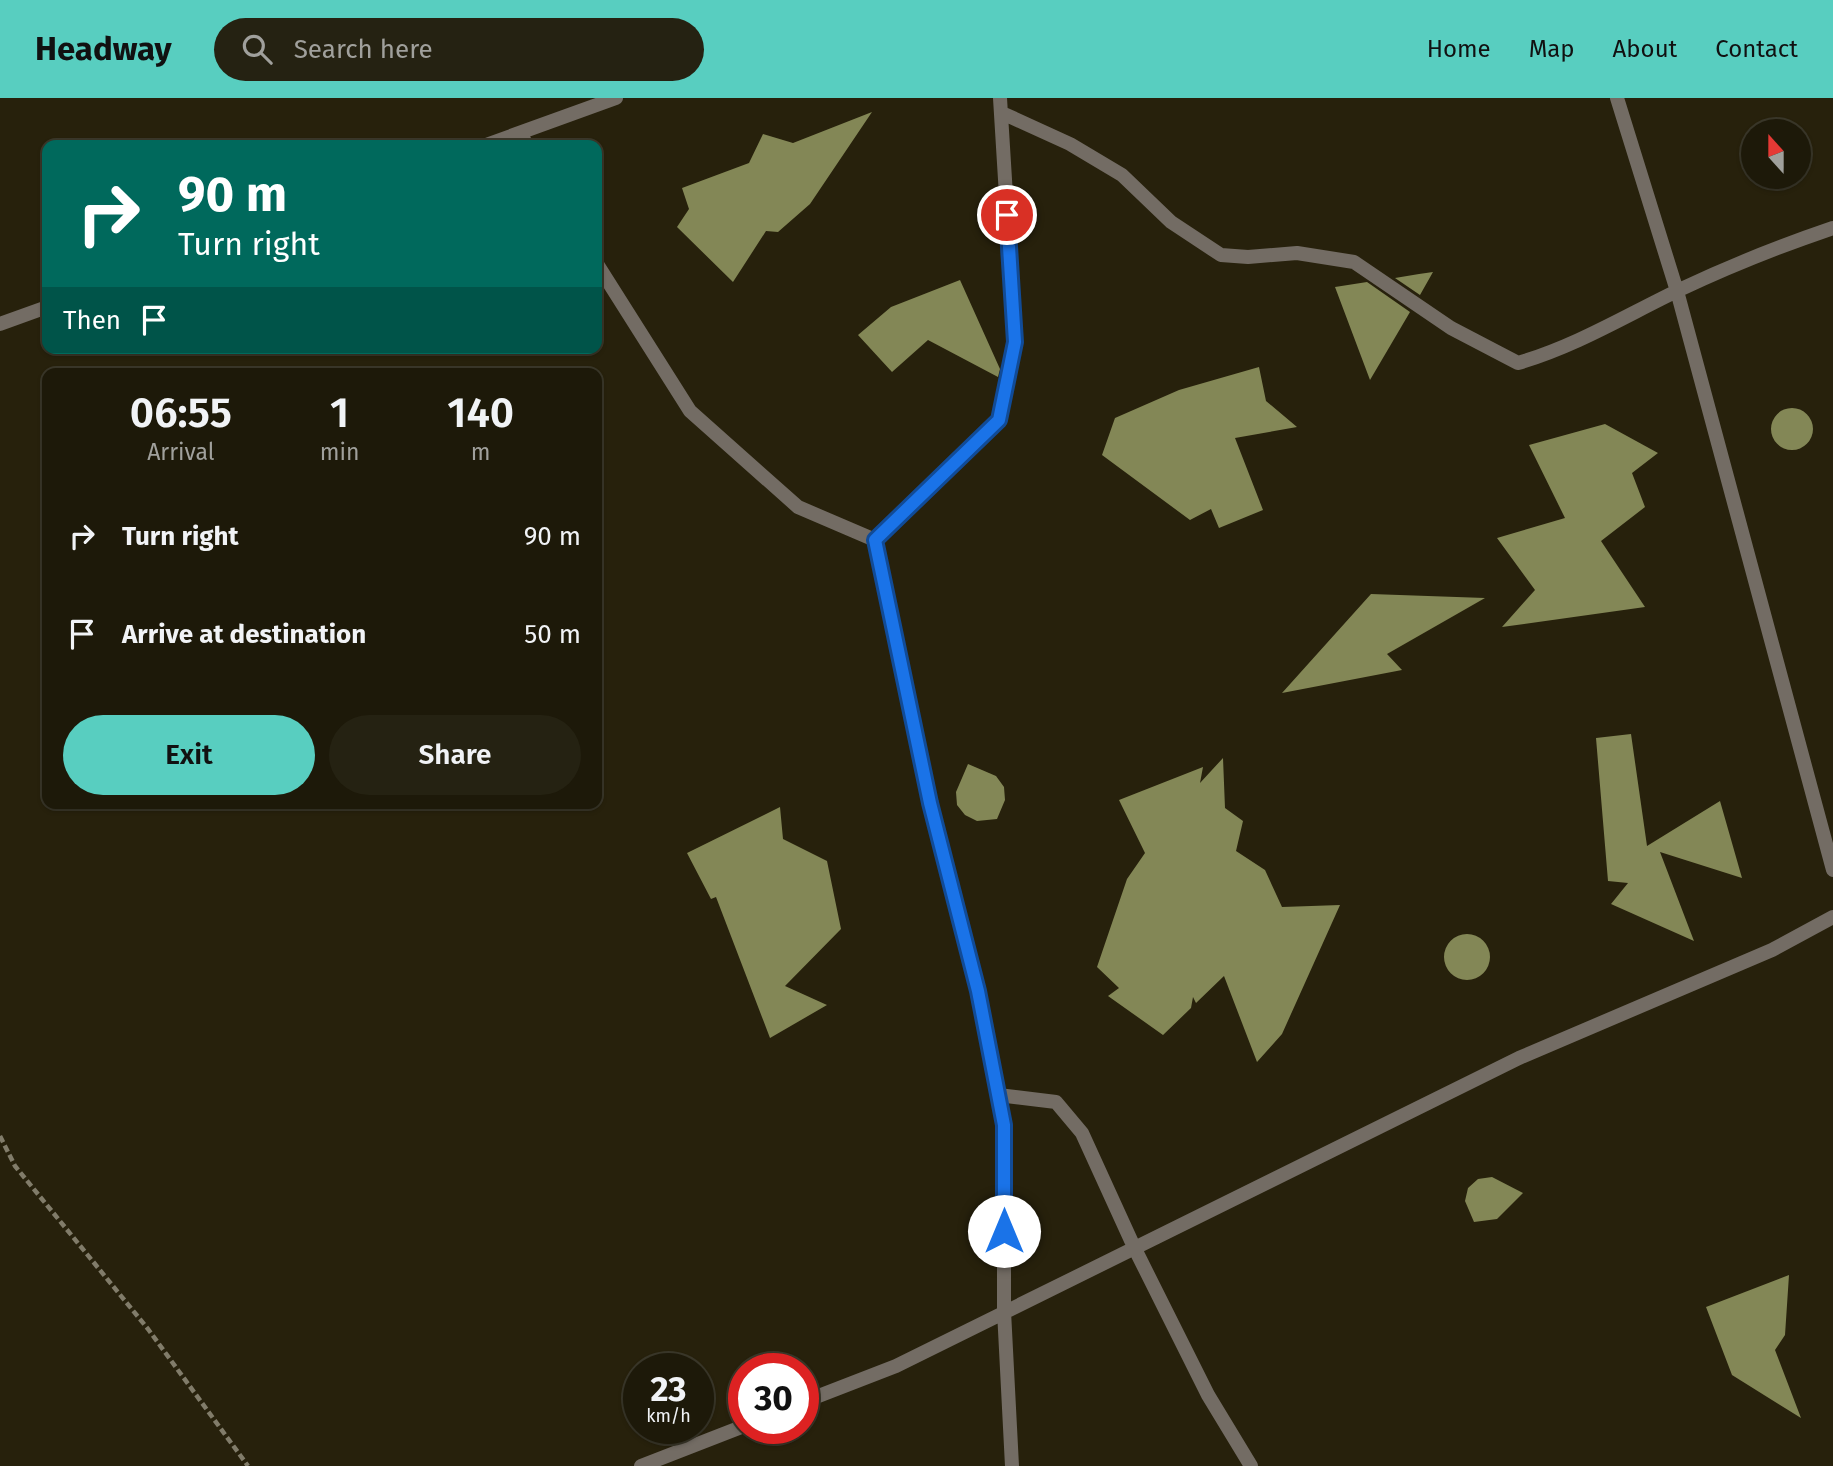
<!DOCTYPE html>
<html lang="en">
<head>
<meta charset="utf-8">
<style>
	:root { --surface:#1d1909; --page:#252212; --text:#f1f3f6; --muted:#a0a09c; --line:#3b382a; --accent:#58cec0 }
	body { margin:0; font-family:"Fira Sans",sans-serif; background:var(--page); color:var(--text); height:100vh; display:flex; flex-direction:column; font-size:26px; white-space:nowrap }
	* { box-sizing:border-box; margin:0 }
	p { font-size:23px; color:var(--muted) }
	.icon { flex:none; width:38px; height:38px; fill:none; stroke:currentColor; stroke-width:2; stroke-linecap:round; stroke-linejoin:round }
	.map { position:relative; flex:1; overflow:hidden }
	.side { position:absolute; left:42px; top:270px; width:560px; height:441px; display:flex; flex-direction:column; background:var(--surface); border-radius:14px; box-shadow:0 2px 5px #0004,0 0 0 2px var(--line) }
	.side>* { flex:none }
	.banner { position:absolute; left:42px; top:42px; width:560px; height:214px; border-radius:14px; box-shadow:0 2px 5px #0004,0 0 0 2px var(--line); background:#00695c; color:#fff; overflow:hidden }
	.needle { width:46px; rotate:339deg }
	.fabs { position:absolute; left:1741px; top:21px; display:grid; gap:14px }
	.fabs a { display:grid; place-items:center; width:70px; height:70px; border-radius:50%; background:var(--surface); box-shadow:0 2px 5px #0004,0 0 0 2px var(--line); font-size:35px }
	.speed { position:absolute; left:623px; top:1255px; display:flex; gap:14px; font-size:35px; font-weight:700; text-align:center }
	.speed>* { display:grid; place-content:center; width:91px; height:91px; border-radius:50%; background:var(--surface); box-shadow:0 2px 5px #0004,0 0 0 2px var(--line); line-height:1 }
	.speed small { font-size:18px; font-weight:400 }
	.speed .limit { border:10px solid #d22; background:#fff; color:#111 }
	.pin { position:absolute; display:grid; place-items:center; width:60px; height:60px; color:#fff; margin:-30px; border:4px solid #fff; border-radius:50%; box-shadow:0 2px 7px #0007 }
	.me { position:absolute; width:77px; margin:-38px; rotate:0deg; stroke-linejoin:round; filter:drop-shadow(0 0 5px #0008) }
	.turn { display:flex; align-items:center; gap:24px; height:147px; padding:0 21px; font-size:32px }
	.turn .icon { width:91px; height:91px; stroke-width:2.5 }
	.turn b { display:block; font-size:49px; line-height:60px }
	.then { display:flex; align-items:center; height:66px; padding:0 21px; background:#0003; gap:14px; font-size:26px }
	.eta { display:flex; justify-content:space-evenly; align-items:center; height:119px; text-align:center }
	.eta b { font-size:42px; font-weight:600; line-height:49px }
	.primary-button { display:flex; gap:14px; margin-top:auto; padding:14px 21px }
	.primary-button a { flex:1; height:80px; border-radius:42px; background:var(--accent); color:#111; font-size:28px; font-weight:600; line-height:80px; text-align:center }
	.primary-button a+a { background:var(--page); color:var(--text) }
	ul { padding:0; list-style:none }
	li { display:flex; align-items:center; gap:21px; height:98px; padding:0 21px }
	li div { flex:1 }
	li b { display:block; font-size:26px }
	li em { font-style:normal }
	header { display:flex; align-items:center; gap:42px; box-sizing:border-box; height:98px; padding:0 35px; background:var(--accent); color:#111 }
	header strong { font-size:33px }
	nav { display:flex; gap:38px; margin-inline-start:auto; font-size:24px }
	.search { width:490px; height:63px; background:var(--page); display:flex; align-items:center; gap:18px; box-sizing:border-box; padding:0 24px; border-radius:38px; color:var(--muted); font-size:26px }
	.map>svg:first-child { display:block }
</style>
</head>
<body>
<header>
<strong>Headway</strong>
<div class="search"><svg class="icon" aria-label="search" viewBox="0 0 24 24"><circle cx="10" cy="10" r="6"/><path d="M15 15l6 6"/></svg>Search here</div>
<nav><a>Home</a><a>Map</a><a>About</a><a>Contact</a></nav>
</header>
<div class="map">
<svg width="1833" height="1368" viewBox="0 0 1833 1368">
	<rect width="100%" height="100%" fill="#27210c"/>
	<path fill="#838756" d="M872 14 810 106 778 134 766 133 733 184 677 129 689 111 682 90 749 65 763 36 793 45Z
		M1433 174 1420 197 1395 180 1419 176Z
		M960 182 1000 271 998 279 928 242 892 274 858 237 891 209Z
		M1367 184 1410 214 1370 282 1335 189Z
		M1259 269 1266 303 1297 329 1235 340 1263 412 1219 430 1211 411 1190 422 1102 357 1115 320 1179 292Z
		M1771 331a21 21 0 1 1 42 0a21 21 0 1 1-42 0Z
		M1605 326 1658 355 1632 375 1645 409 1601 443 1645 509 1502 529 1535 492 1497 440 1565 420 1529 347Z
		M1371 496 1485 500 1387 556 1402 572 1282 595Z
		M1631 636 1647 748 1720 703 1742 780 1660 754 1694 843 1611 806 1628 785 1608 783 1596 640Z
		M1223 660 1225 710 1243 723 1236 753 1265 772 1282 809 1340 807 1282 936 1257 964 1224 878 1196 905 1193 899 1191 910 1163 937 1108 898 1119 890 1097 869 1127 781 1145 755 1119 702 1203 669 1200 685Z
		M968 666 996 678 1004 689 1005 702 997 721 977 723 965 717 957 707 956 694Z
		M780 709 783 741 827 763 841 831 785 888 827 907 770 940 716 799 711 801 687 755Z
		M1444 859a23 23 0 1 1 46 0a23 23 0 1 1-46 0Z
		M1492 1079 1523 1095 1497 1121 1474 1124 1465 1103 1468 1090 1478 1081Z
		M1789 1177 1785 1237 1775 1252 1801 1320 1732 1277 1706 1209Z"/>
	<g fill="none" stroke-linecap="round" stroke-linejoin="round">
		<path stroke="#817c6a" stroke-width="4.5" stroke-dasharray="7 3.5" stroke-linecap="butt" d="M0 1038 15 1068 148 1231 248 1368"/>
		<path stroke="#736c64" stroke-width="14" d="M1617 0 1677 193 1833 772
			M1002 15 1070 46 1122 77 1171 124 1221 157 1248 159 1297 155 1354 164 1451 230 1518 265C1576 248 1625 218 1679 192 1730 168 1780 148 1833 130
			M520 35 527 47
			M486 47 616 0
			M597 166 690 313 798 409 875 442
			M0 226 47 209
			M875 442 930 705 978 893 1004 1027V1213L1012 1368
			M875 442 999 322 1015 244 1000 0
			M998 997 1056 1004 1082 1035 1134 1149 1208 1297 1251 1368
			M803 1304 896 1268 1519 960 1772 852 1833 819
			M641 1368 744 1328"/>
	</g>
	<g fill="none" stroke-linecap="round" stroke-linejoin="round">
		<defs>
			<path id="route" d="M1004 1133V1027L978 893 930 705 875 442 999 322 1015 244 1007 117"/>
		</defs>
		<use href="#route" stroke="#114b97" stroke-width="18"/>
		<use href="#route" stroke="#1a73e8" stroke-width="12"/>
	</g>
</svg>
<div class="fabs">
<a><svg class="needle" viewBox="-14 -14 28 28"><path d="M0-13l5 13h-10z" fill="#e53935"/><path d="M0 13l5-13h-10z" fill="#a0a09c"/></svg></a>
</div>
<div class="speed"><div>23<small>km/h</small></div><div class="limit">30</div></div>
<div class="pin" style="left:1007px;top:117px;background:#d93025"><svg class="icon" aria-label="arrive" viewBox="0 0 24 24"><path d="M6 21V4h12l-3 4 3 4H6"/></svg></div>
<svg class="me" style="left:1004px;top:1133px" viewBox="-20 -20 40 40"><circle r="19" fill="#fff"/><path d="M0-13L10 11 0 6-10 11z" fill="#1a73e8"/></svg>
<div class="banner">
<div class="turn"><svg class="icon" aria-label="right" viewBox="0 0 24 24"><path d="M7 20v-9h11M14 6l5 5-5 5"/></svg><div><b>90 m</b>Turn right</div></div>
<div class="then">Then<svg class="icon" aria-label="arrive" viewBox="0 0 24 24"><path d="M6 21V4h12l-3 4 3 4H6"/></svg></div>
</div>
<section class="side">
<div class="eta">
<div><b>06:55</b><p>Arrival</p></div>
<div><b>1</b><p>min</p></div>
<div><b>140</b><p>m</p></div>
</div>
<ul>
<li><svg class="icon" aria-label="right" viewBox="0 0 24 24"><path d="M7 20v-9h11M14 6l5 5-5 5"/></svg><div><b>Turn right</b></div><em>90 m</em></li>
<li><svg class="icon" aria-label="arrive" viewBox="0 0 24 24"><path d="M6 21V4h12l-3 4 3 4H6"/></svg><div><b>Arrive at destination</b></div><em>50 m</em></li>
</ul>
<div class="primary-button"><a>Exit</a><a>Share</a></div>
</section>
</div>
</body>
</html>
